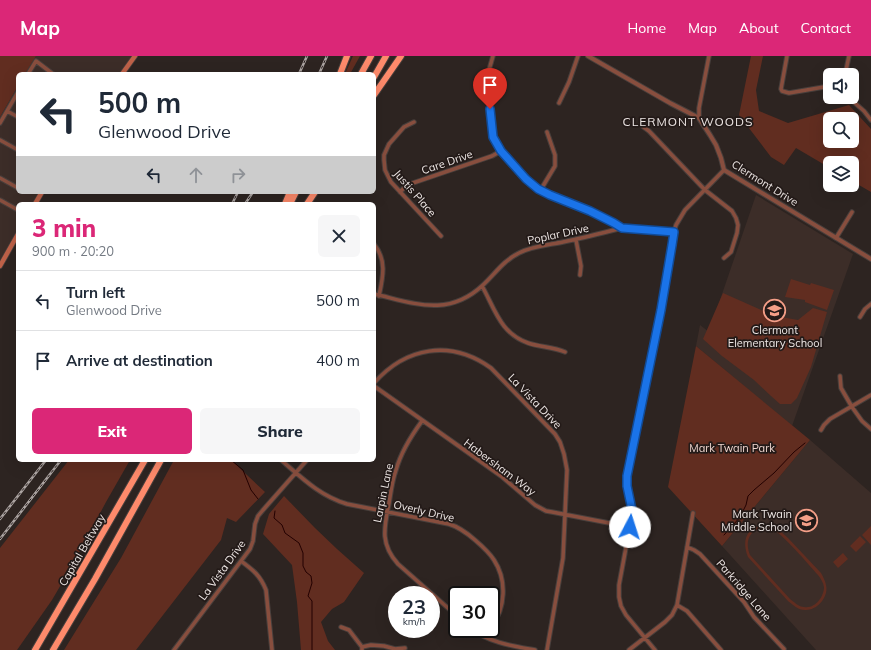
<!DOCTYPE html>
<html lang="en">
<head>
<meta charset="utf-8">
<style>
	:root { --surface:#fff; --page:#f6f6f7; --text:#1f2937; --muted:#747a83; --line:#e0e1e3; --accent:#db2777 }
	body { margin:0; font-family:Mulish,sans-serif; background:var(--page); color:var(--text); height:100vh; display:flex; flex-direction:column; font-size:15px; white-space:nowrap }
	* { box-sizing:border-box; margin:0 }
	p { font-size:13px; color:var(--muted) }
	.icon { flex:none; width:22px; height:22px; fill:none; stroke:currentColor; stroke-width:2; stroke-linecap:round; stroke-linejoin:round }
	.map { position:relative; flex:1; overflow:hidden }
	.panel { position:absolute; left:16px; top:146px; width:360px; height:260px; display:flex; flex-direction:column; background:var(--surface); border-radius:6px; box-shadow:0 4px 16px #0002 }
	.panel>* { flex:none }
	.top-card { position:absolute; left:16px; top:16px; width:360px; height:122px; border-radius:6px; box-shadow:0 4px 16px #0002; background:#fff; color:var(--text); overflow:hidden }
	.fabs { position:absolute; left:823px; top:12px; display:grid; gap:8px }
	.fabs a { display:grid; place-items:center; width:36px; height:36px; border-radius:6px; background:var(--surface); box-shadow:0 4px 16px #0002; font-size:20px }
	.speed { position:absolute; left:388px; top:530px; display:flex; gap:8px; font-size:20px; font-weight:700; text-align:center }
	.speed>* { display:grid; place-content:center; width:52px; height:52px; border-radius:50%; background:var(--surface); box-shadow:0 4px 16px #0002; line-height:1 }
	.speed small { font-size:10px; font-weight:400 }
	.speed .limit { border:2px solid #111; border-radius:6px; background:#fff; color:#111 }
	.pin { position:absolute; display:grid; place-items:center; width:34px; height:34px; color:#fff; margin:-41px -17px; border-radius:50% 50% 50% 0; rotate:-45deg; box-shadow:0 0 4px #0007 }
	.pin .icon { rotate:45deg }
	.me { position:absolute; width:44px; margin:-22px; rotate:5deg; stroke-linejoin:round; filter:drop-shadow(0 0 3px #0008) }
	.turn { display:flex; align-items:center; gap:14px; height:84px; padding:0 16px; font-size:18px }
	.turn .icon { width:52px; height:52px; stroke-width:2.5 }
	.turn b { display:block; font-size:28px; line-height:34px }
	.lanes { display:flex; align-items:center; height:38px; padding:0 16px; background:#0003; justify-content:center; gap:20px; direction:ltr }
	.lanes .off { opacity:.35 }
	.round { display:grid; place-items:center; flex:none; width:42px; height:42px; border-radius:6px; background:var(--page) }
	.headline { display:flex; align-items:center; justify-content:space-between; height:68px; padding:0 16px }
	h1 { font-size:24px; font-weight:800; line-height:30px; color:var(--accent) }
	.primary-button { display:flex; gap:8px; margin-top:auto; padding:8px 16px }
	.primary-button a { flex:1; height:46px; border-radius:6px; background:var(--accent); color:#fff; font-size:16px; font-weight:800; line-height:46px; text-align:center }
	.primary-button a+a { background:var(--page); color:var(--text) }
	ul { padding:0; list-style:none }
	li { display:flex; align-items:center; gap:12px; height:60px; padding:0 16px; border-top:1px solid var(--line) }
	li div { flex:1 }
	li b { display:block; font-size:15px }
	li em { font-style:normal }
	header { display:flex; align-items:center; gap:24px; box-sizing:border-box; height:56px; padding:0 20px; background:var(--accent); color:#fff }
	header strong { font-size:19px }
	nav { display:flex; gap:22px; margin-inline-start:auto; font-size:14px }
	.map>svg:first-child { display:block }
</style>
</head>
<body>
<header>
<strong>Map</strong>
<nav><a>Home</a><a>Map</a><a>About</a><a>Contact</a></nav>
</header>
<div class="map">
<svg width="871" height="594" viewBox="0 0 871 594">
	<rect width="100%" height="100%" fill="#2d2421"/>
	<path fill="#3c2d28" d="M36 0H135L122 18H25Z
		M18 30V136H42L36 148H18V179L0 211V61Z
		M756 139 853 198 792 370 696 290 700 269 709 276Z
		M810 384 871 437V594H816L722 490Z"/>
	<path fill="#612d20" fill-rule="evenodd" d="M0 0H36L25 18H18V30L0 61Z
		M353 0H360L350 18H345Z
		M751 0H763L756 34 759 55 788 67 849 49 871 73V136L852 125V107H830V112L796 92 784 109 771 101 739 59ZM830 63H852V85H830Z
		M791 223 810 229 811 227 834 234 827 254 805 246V244L785 241Z
		M723 237 775 260 798 264 813 252 827 256 811 311 797 342 791 348H780L771 340 754 324 722 300 703 283Z
		M696 290 810 384 722 490 668 431Z
		M69 404H130L106 446 73 508 52 544 17 594H0V492Z
		M174 404H231L265 436 236 466 227 462 221 484 136 594H64L121 502Z
		M284 440 315 472 337 493 364 517 344 546 332 553 321 566 328 585 335 594H301L297 546 292 509 263 478 269 458Z
		M762 469 773 470 778 473 788 482 821 517C823 521 825 524 826 529 829 541 817 555 805 554 798 554 793 549 788 545L748 501C742 486 745 473 762 469ZM762 472C765 472 769 472 772 473 782 477 809 509 818 519 821 523 823 526 824 531 824 541 815 553 804 551 799 551 794 546 790 543L750 499C745 487 748 475 762 472Z
		M871 470V489L862 479Z
		M860 480 866 486 856 496 850 490Z
		M843 497 848 503 838 512 833 506Z"/>
	<g fill="none" stroke-linecap="round" stroke-linejoin="round">
		<path stroke="#230000" stroke-width="1" d="M221 136 222 137
			M231 404 243 414 251 434 258 443
			M275 455 274 462 282 469 285 477 299 487 303 497V510L306 516 311 520 312 527 308 540 312 545V594
			M724 479 742 459 743 455 746 449 748 440 754 434 774 417 794 396 805 387"/>
		<defs>
			<path id="minor" d="M493 0 489 14 488 24 492 69 493 81 501 95 526 123 532 129 543 136 590 155 614 167 622 172 674 176
				M787 0 781 33 782 35 789 37 824 31 830 32
				M28 18 36 5 53 18
				M845 19 849 0
				M848 41 864 55 871 64
				M559 47 569 26 578 0
				M7 55 18 61
				M699 62V52L709 0
				M414 66 404 71 389 88 384 99V104L385 114 391 126 441 180
				M0 67 18 36
				M641 69 649 75 705 134 732 155 736 162 738 169 737 177 731 196 724 202
				M0 84 18 94
				M0 122 18 132
				M540 135 555 110V99L547 76
				M400 136 406 130 410 128 492 100 501 95
				M0 144 18 154
				M836 182 852 156
				M576 184 581 210 580 219
				M374 188C387 204 383 221 379 240
				M482 230C495 253 500 277 528 287 540 291 553 291 565 296
				M374 238C414 247 448 262 483 229 495 218 503 205 519 197 532 190 548 189 563 186 583 182 602 177 622 172
				M860 261 865 253 871 248
				M840 320 841 332 852 351 862 365 871 373
				M374 327C406 291 450 283 491 312L555 378 560 386 564 398 567 414 563 502 547 594
				M374 330 501 420 535 449 546 455 552 456 630 471
				M422 365C411 380 401 396 396 414 392 425 391 436 389 447 384 472 380 488 398 508L457 560
				M821 374 824 369 830 363 871 339
				M281 404C302 422 320 440 347 448L449 468C459 471 467 477 475 484 482 490 489 496 494 504 507 524 506 552 491 571
				M687 491 694 494 700 498 744 546 754 561 784 593
				M241 505C253 514 260 519 266 534L272 594
				M677 549 687 555 721 594
				M341 571 349 574 362 591V594
				M472 573C490 587 513 590 535 594
				M483 580 489 573
				M362 591 371 589 384 590 395 593 405 592
				M174 594 250 493 253 485 255 468 258 460 263 454 307 404
				M629 594 665 566 672 559 677 549 693 457
				M655 594 626 559 621 550 619 541V529L632 459C632 445 626 433 627 420L661 254 672 189 674 176 676 169 685 154 724 114"/>
			<path id="tertiary" d="M588 0 670 47 699 62 710 79 716 89 721 102 724 114 871 203"/>
			<path id="secondary" d="M122 18 135 0
				M35 148 42 136
				M0 210 18 178"/>
			<path id="motorway" d="M340 18 347 0
				M361 18 371 0
				M374 21 386 0
				M374 39 401 0
				M285 148 290 136
				M290 148 296 136
				M307 148 315 136
				M35 594 145 404
				M53 594 95 523 161 404"/>
		</defs>
		<use href="#minor" stroke="#483f3c" stroke-width="5.5"/>
		<use href="#tertiary" stroke="#483f3c" stroke-width="6"/>
		<use href="#secondary" stroke="#483f3c" stroke-width="6"/>
		<use href="#motorway" stroke="#483f3c" stroke-width="8"/>
		<use href="#minor" stroke="#884e3e" stroke-width="3.5"/>
		<use href="#tertiary" stroke="#884e3e" stroke-width="4"/>
		<use href="#secondary" stroke="#be6148" stroke-width="4.5"/>
		<use href="#motorway" stroke="#fe8a6b" stroke-width="6"/>
		<defs>
			<path id="rail" d="M299 18 307 0
				M319 18 327 0
				M232 148 238 136
				M245 148 253 136
				M0 463 46 404
				M0 483 61 404"/>
		</defs>
		<use href="#rail" stroke="#aea6a4" stroke-width="2.5"/>
		<use href="#rail" stroke="#231a18" stroke-width="1" stroke-dasharray="3" stroke-linecap="butt"/>
	</g>
	<g fill="none" stroke-linecap="round" stroke-linejoin="round">
		<defs>
			<path id="route" d="M490 53 493 81 501 95 526 123 538 133 550 139 590 155 614 167 622 172 674 176 672 189 661 254 627 420V430L632 454 630 471"/>
		</defs>
		<use href="#route" stroke="#114b97" stroke-width="10"/>
		<use href="#route" stroke="#1a73e8" stroke-width="7"/>
	</g>
	<defs>
		<symbol id="school-ring" viewBox="-11 -11 22 22"><circle r="9.5" fill="#231a18" stroke="#f49e87" stroke-width="1.5"/><path d="M0-5L7-2L0 1L-7-2ZM-4 1L0 2.5L4 1V4Q0 6-4 4Z" fill="#f49e87"/></symbol>
	</defs>
	<g fill-rule="evenodd">
		<use href="#school-ring" x="762" y="242" width="25" height="25"/>
		<use href="#school-ring" x="794" y="452" width="25" height="25"/>
	</g>
	<g text-anchor="middle" stroke-width="3.5" stroke-linejoin="round" paint-order="stroke">
		<g font-size="11" fill="#eee7e5" stroke="#231a18">
			<text transform="translate(447 106) rotate(-19)" y="4">Care Drive</text>
			<text transform="translate(765 127) rotate(32)" y="4">Clermont Drive</text>
			<text transform="translate(415 137) rotate(49)" y="4">Justis Place</text>
			<text transform="translate(558 178) rotate(-12)" y="4">Poplar Drive</text>
			<text transform="translate(535 345) rotate(46)" y="4">La Vista Drive</text>
			<text transform="translate(500 411) rotate(37)" y="4">Habersham Way</text>
			<text transform="translate(383 437) rotate(-78)" y="4">Larpin Lane</text>
			<text transform="translate(424 455) rotate(13)" y="4">Overly Drive</text>
			<text transform="translate(82 494) rotate(-60)" y="4">Capital Beltway</text>
			<text transform="translate(222 514) rotate(-54)" y="4">La Vista Drive</text>
			<text transform="translate(744 534) rotate(49)" y="4">Parkridge Lane</text>
		</g>
		<g font-size="11" fill="#eee7e5" stroke="#231a18">
			<text x="775" y="278">Clermont<tspan x="775" dy="13">Elementary School</tspan></text>
			<text x="792" y="462" text-anchor="end">Mark Twain<tspan x="792" dy="13">Middle School</tspan></text>
		</g>
		<g font-size="11" fill="#f0d6cf" stroke="#231a18">
			<text x="732" y="396">Mark Twain Park</text>
		</g>
		<g font-size="12" letter-spacing="1" fill="#eee7e5" stroke="#231a18">
			<text x="688" y="70">CLERMONT WOODS</text>
		</g>
	</g>
</svg>
<div class="fabs">
<a><svg class="icon" aria-label="sound" viewBox="0 0 24 24"><path d="M4 9h4l5-4v14l-5-4H4zM17 9q2 3 0 6"/></svg></a>
<a><svg class="icon" aria-label="search" viewBox="0 0 24 24"><circle cx="10" cy="10" r="6"/><path d="M15 15l6 6"/></svg></a>
<a><svg class="icon" aria-label="layers" viewBox="0 0 24 24"><path d="M12 4l9 5-9 5-9-5zM3 14l9 5 9-5"/></svg></a>
</div>
<div class="speed"><div>23<small>km/h</small></div><div class="limit">30</div></div>
<div class="pin" style="left:490px;top:53px;background:#d93025"><svg class="icon" aria-label="arrive" viewBox="0 0 24 24"><path d="M6 21V4h12l-3 4 3 4H6"/></svg></div>
<svg class="me" style="left:630px;top:471px" viewBox="-20 -20 40 40"><circle r="19" fill="#fff"/><path d="M0-13L10 11 0 6-10 11z" fill="#1a73e8"/></svg>
<div class="top-card">
<div class="turn"><svg class="icon" aria-label="left" viewBox="0 0 24 24"><path d="M17 20v-9H6M10 6l-5 5 5 5"/></svg><div><b>500 m</b>Glenwood Drive</div></div>
<div class="lanes"><svg class="icon" aria-label="left" viewBox="0 0 24 24"><path d="M17 20v-9H6M10 6l-5 5 5 5"/></svg><svg class="icon off" aria-label="ahead" viewBox="0 0 24 24"><path d="M12 20V5M6 11l6-6 6 6"/></svg><svg class="icon off" aria-label="right" viewBox="0 0 24 24"><path d="M7 20v-9h11M14 6l5 5-5 5"/></svg></div>
</div>
<section class="panel">
<div class="headline"><div><h1>3 min</h1><p>900 m · 20:20</p></div><a class="round"><svg class="icon" aria-label="close" viewBox="0 0 24 24"><path d="M6 6l12 12M18 6L6 18"/></svg></a></div>
<ul>
<li><svg class="icon" aria-label="left" viewBox="0 0 24 24"><path d="M17 20v-9H6M10 6l-5 5 5 5"/></svg><div><b>Turn left</b><p>Glenwood Drive</p></div><em>500 m</em></li>
<li><svg class="icon" aria-label="arrive" viewBox="0 0 24 24"><path d="M6 21V4h12l-3 4 3 4H6"/></svg><div><b>Arrive at destination</b></div><em>400 m</em></li>
</ul>
<div class="primary-button"><a>Exit</a><a>Share</a></div>
</section>
</div>
</body>
</html>
